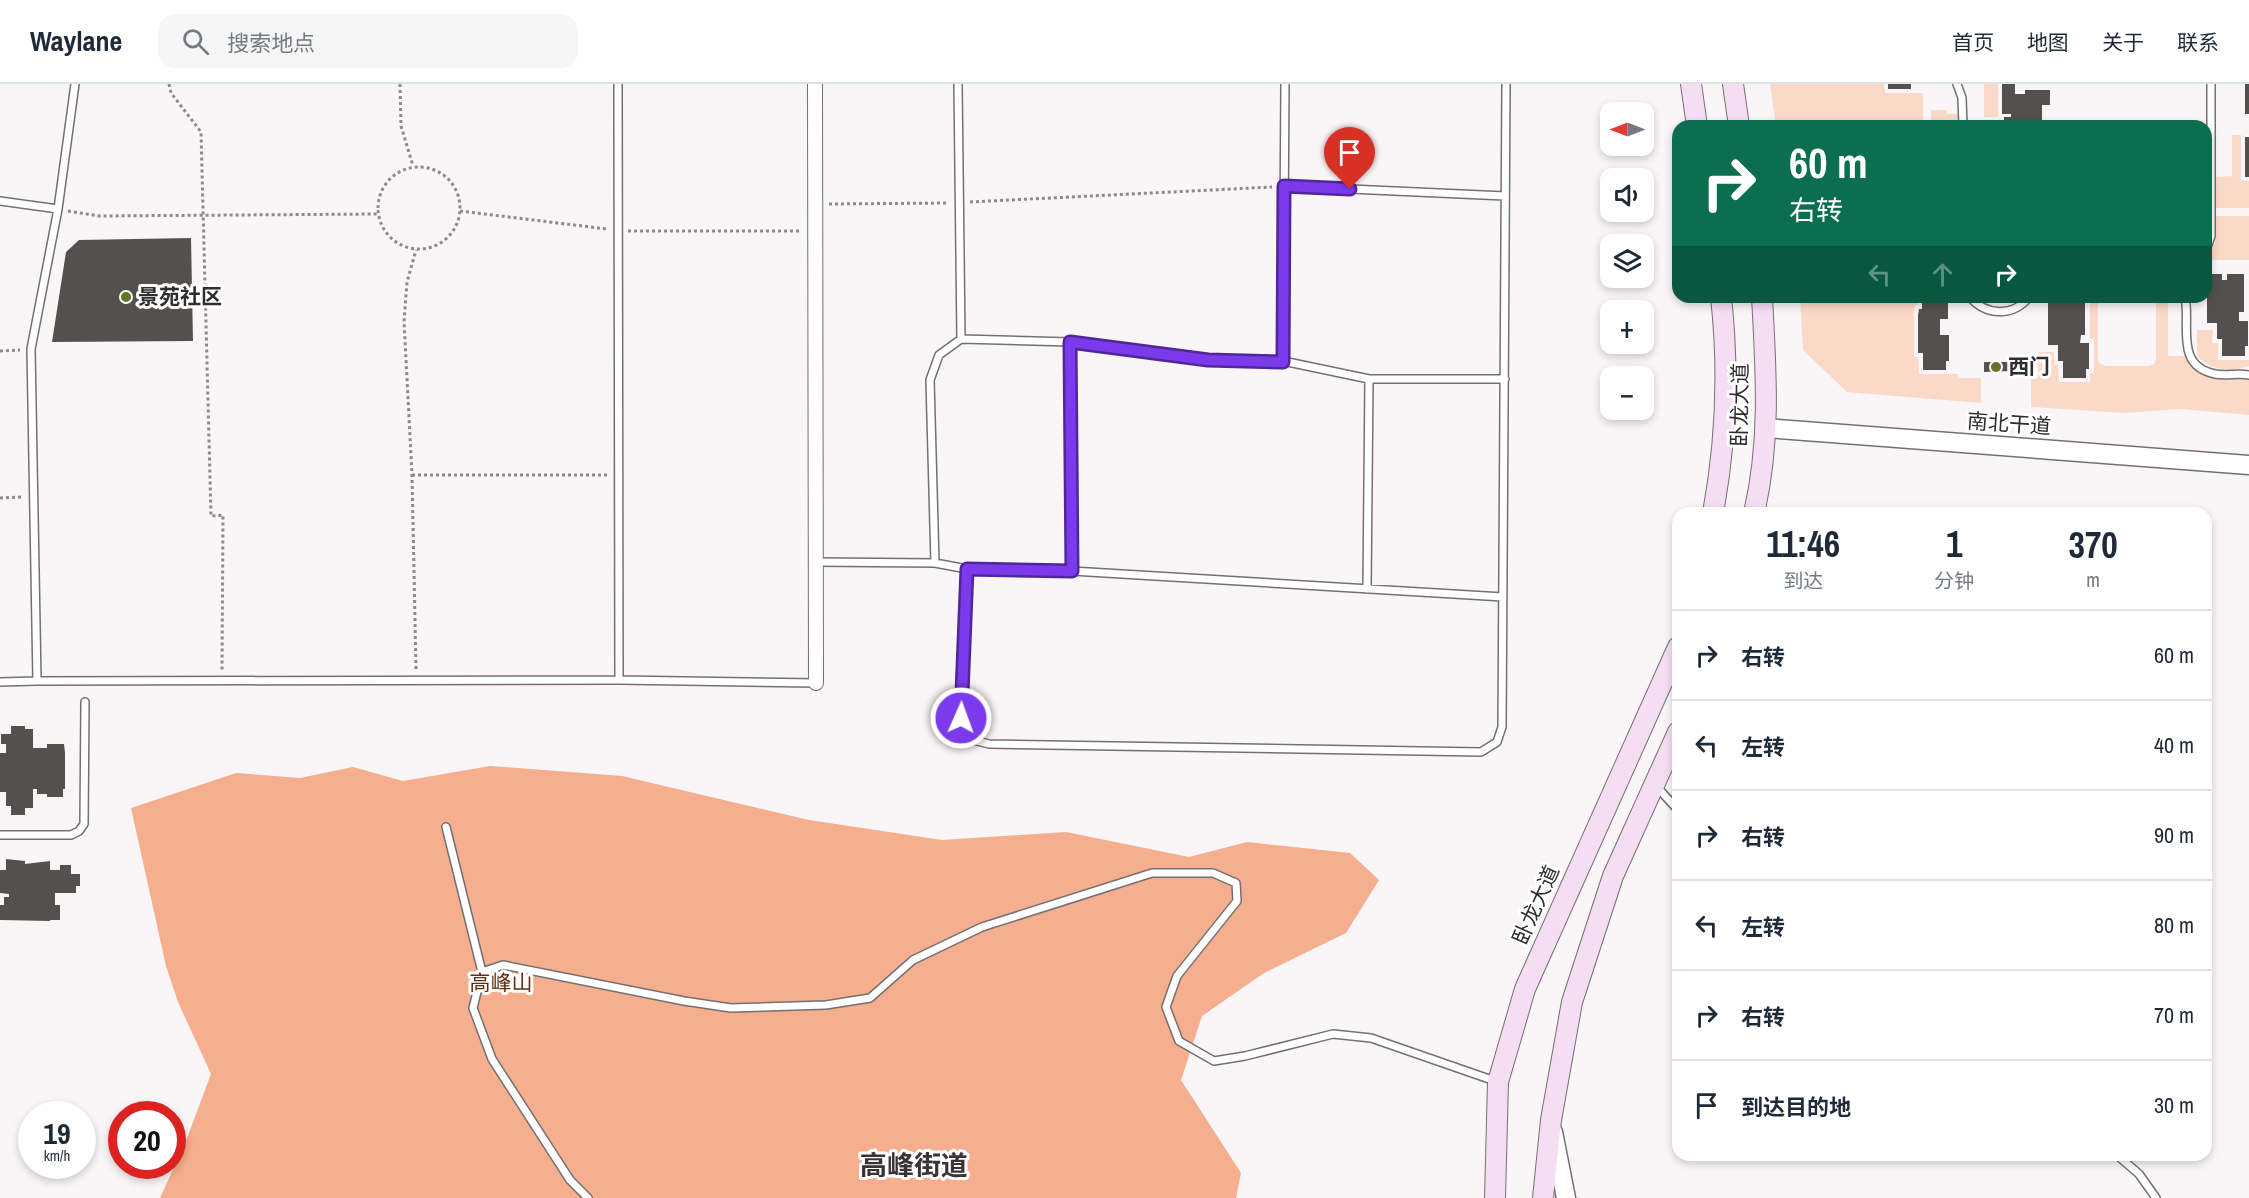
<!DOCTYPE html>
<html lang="zh">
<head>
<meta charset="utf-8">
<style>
	:root { --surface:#fff; --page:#f6f6f7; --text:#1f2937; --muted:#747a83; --line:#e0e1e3 }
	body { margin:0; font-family:"Archivo Narrow","Noto Sans SC",sans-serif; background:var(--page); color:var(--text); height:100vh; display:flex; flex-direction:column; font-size:22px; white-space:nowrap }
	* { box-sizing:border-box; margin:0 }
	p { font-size:20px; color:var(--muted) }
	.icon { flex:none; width:33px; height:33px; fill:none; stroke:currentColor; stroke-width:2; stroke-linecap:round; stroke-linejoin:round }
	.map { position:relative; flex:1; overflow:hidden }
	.side { position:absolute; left:1672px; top:423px; width:540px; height:654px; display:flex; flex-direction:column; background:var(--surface); border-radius:18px; box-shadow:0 3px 9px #0003 }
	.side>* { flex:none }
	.guide { position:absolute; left:1672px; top:36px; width:540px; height:183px; border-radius:18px; box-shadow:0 3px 9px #0003; background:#0b6e4f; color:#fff; overflow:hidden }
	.needle { width:39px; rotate:270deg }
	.fabs { position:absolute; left:1600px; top:18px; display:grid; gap:12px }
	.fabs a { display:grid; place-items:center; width:54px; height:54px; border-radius:12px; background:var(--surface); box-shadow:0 3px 9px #0003; font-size:30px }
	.speed { position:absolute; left:18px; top:1017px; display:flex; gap:12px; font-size:30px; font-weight:700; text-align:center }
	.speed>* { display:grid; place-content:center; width:78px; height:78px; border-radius:50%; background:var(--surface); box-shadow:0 3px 9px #0003; line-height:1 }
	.speed small { font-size:15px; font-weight:400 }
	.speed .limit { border:9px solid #d22; background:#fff; color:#111 }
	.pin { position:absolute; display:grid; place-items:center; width:51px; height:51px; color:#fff; margin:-62px -26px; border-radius:50% 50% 50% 0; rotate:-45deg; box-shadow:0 0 6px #0007 }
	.pin .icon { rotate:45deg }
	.me { position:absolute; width:66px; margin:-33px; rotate:2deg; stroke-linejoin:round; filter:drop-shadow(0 0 4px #0008) }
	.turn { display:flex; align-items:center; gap:21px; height:126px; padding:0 18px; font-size:27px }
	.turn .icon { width:78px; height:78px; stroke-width:2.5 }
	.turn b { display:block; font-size:42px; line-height:51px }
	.lanes { display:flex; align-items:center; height:57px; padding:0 18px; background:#0003; justify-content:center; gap:30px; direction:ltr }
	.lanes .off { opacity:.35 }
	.eta { display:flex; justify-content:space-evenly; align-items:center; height:102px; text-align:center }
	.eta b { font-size:36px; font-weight:700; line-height:42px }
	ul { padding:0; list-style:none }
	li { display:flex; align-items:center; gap:18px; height:90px; padding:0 18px; border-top:2px solid var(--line) }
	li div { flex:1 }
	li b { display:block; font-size:22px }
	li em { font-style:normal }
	header { display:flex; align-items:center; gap:36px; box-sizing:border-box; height:84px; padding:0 30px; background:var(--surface); border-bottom:2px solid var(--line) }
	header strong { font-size:28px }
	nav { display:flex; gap:33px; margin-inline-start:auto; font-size:21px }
	.search { width:420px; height:54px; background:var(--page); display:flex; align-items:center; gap:15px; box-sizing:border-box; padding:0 21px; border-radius:18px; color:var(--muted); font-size:22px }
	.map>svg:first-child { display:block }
</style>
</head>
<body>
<header>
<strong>Waylane</strong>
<div class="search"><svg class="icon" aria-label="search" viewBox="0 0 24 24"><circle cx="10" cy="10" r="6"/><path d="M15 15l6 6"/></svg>搜索地点</div>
<nav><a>首页</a><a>地图</a><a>关于</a><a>联系</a></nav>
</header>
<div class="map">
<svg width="2249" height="1114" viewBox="0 0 2249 1114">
	<rect width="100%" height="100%" fill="#faf5f6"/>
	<path fill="#fbd9c9" d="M1770 0H1884L1885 9H1923V42H1776Z
		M1984 0H1998V33H1984Z
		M1931 26H1946L1947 30H1958V42H1931Z
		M2232 51H2241V96L2249 97V124H2216V93L2232 92Z
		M2216 132H2249V176H2207L2215 159Z
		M1800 213H1918V221H1915L1914 227V273H1918L1919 290H1958V294H1981V319L1847 308 1803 266Z
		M2090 213H2098V275L2100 280 2106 282H2149L2154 280 2156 275V213H2168V272H2185C2202 302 2221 292 2249 296V331L2181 325 2124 329 2031 323V295L2038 294V268H2054V281H2058L2059 298H2090V289H2094V255H2090Z
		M2197 246H2213L2212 259H2218V276H2249V267V282C2231 289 2210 286 2197 272Z"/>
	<path fill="#f5ae8e" d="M490 682 622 692 809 736 942 756 1066 748 1189 773 1247 758 1350 769 1379 796 1346 849 1264 889 1202 932 1181 996 1241 1089 1236 1114H160L186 1057 211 990 178 918 166 882 131 724 236 689 300 694 353 683 403 697Z"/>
	<path fill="#545050" d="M1888 0H1911V5H1888Z
		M2002 0H2015V10H2025V6H2050V21H2042V42H2004V33H2011V30H2002Z
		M2245 0H2249V30H2245Z
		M2245 53H2249V93H2245Z
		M191 154 193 257 52 258 66 168 79 156Z
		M2207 190H2222V196H2227V190H2244V228H2239V237H2248V262H2245V272H2222V255H2217V239H2207Z
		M1922 213H1943V216H1948V235H1940V251H1949V277H1946V286H1923V269H1918V231L1919 225H1922Z
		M2048 213H2063V218H2068V213H2085V251H2081L2080 259H2089V285H2086V294H2063V277H2058V261H2048Z
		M1984 278H2010V287L1984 288Z
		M11 642H25V645H33V664H47V660H64L65 669V705H63V713H47V710H37V705H33V724H25V731H11V722H6V708H0V669H6V660H1V650H11Z
		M6 775 25 777V780L50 777V786H60V781H71V790H80V802H76V809H55V821H60V836H50V837L0 836V821H4V813H9V810L0 809V786H6Z"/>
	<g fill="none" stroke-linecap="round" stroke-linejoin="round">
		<defs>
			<path id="service" d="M75 0 58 125 31 265 37 597 619 596 816 599
				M618 0 619 596
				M958 0 961 255
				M1957 0 1962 14 1963 42
				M1284 102 1505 112
				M0 117 58 125
				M2206 166 2211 152V0
				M1970 213C1986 232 2013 233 2029 213
				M2185 213C2191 240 2174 282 2215 290 2226 292 2238 289 2249 291
				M1070 258 1072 487
				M1283 277 1285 0
				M816 478 935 479 967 485 1072 487 1503 513
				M935 479 930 296 939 271 961 255 1070 258 1208 276 1283 277 1369 295H1505
				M967 485 961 634 969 655 989 660 1481 668 1497 658 1502 643 1506 0
				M1367 505 1369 295
				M0 598 37 597
				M1656 702 1678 726
				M446 743 482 888
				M0 751H71L79 747 84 740 85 618
				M2117 1071 2139 1090 2156 1114
				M588 1114 570 1096 492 975 473 924 482 888 503 881 684 917 731 924 826 921 870 914 913 876 982 843 1152 789H1213L1236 799 1237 817 1177 892 1166 923 1179 957 1214 977 1245 972 1333 950 1371 954 1495 997"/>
			<path id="minor" d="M815 0 816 599"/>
			<path id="tertiary" d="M1766 344 2249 381
				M1553 1048 1566 1114"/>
			<path id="secondary" d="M1691 0 1697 42
				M1733 0 1739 42
				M1713 429C1726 358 1729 285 1721 213
				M1754 429C1771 357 1766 286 1762 213
				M1495 1114 1498 998 1525 905 1678 563
				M1543 1114 1551 1036 1572 918 1613 792 1678 648"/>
		</defs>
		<use href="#service" stroke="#747071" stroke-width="10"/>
		<use href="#minor" stroke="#747071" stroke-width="16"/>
		<use href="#tertiary" stroke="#747071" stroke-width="21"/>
		<use href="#secondary" stroke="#747071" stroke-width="22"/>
		<path stroke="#8d8a8b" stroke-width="3" stroke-dasharray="3 3" stroke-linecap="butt" d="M169 0 171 9 201 48 211 432 223 431 222 586
			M400 0 401 42 413 82
			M378 124a41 41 0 1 1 82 0a41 41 0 1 1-82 0Z
			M970 118 1272 103
			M829 120 949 119
			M68 127 99 132 377 130
			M460 127 607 145
			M628 147H802
			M0 267 20 266
			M412 391H608
			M0 414 22 413
			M416 585 412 391 404 237 407 198 416 166"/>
		<use href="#service" stroke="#fff" stroke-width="7"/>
		<use href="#minor" stroke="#fff" stroke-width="14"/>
		<use href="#tertiary" stroke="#fff" stroke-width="18"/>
		<use href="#secondary" stroke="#f5ddf4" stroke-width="20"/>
	</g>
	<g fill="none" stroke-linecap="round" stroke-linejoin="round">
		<defs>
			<path id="route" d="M961 634 967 485 1072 487 1070 258 1208 276 1283 278 1284 102 1350 105"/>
		</defs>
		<use href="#route" stroke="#51269a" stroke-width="15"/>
		<use href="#route" stroke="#7c3aed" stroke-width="10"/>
	</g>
	<g fill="#627626" stroke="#fff" stroke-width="2">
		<circle cx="126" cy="213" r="6"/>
		<circle cx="1996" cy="283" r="6"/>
	</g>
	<g text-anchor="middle" stroke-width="6" stroke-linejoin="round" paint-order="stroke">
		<g font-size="21" font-weight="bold" fill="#2f2d2e" stroke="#fff" text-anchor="start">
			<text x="138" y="220">景苑社区</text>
			<text x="2008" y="290">西门</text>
		</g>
		<g font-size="21" fill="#2f2d2e" stroke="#fff">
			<text transform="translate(1740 321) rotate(-89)" y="7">卧龙大道</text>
			<text transform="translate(2009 340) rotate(4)" y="7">南北干道</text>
			<text transform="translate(1536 821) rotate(-66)" y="7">卧龙大道</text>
		</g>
		<g font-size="21" fill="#652e11" stroke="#fff">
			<text x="501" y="906">高峰山</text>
		</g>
		<g font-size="27" font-weight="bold" fill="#383435" stroke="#fff">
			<text x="914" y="1091">高峰街道</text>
		</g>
	</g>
</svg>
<div class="fabs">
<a><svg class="needle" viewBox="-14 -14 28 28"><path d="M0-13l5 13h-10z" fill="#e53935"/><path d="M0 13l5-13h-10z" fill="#747a83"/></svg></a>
<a><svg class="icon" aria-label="sound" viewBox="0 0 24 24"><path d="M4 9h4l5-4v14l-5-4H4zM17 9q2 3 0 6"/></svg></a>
<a><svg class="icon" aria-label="layers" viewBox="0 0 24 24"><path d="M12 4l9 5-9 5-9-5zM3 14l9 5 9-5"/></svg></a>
<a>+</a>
<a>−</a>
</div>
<div class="speed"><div>19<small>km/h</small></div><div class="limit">20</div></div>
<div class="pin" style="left:1350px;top:105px;background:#d93025"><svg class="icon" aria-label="arrive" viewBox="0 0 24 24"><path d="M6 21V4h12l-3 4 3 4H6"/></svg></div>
<svg class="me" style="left:961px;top:634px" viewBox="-20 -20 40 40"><circle r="17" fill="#7c3aed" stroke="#fff" stroke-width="3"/><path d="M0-11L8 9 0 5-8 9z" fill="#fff"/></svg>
<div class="guide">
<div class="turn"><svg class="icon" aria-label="right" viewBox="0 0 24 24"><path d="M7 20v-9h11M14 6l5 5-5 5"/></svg><div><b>60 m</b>右转</div></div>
<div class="lanes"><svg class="icon off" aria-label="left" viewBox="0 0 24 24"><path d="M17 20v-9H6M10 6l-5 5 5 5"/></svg><svg class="icon off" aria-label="ahead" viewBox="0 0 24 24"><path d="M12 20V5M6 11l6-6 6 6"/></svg><svg class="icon" aria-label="right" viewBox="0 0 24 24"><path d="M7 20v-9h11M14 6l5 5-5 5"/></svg></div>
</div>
<section class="side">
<div class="eta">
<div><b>11:46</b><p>到达</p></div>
<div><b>1</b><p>分钟</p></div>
<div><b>370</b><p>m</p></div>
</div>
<ul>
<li><svg class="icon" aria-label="right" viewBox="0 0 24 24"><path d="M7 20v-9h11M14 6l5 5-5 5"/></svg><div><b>右转</b></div><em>60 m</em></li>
<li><svg class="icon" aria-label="left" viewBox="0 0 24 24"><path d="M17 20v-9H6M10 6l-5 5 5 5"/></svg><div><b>左转</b></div><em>40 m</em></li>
<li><svg class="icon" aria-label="right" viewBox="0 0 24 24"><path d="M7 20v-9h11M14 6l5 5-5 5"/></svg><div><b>右转</b></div><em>90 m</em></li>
<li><svg class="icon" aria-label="left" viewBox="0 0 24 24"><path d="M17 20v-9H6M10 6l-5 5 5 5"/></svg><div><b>左转</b></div><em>80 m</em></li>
<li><svg class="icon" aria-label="right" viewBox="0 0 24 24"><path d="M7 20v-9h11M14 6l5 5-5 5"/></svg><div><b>右转</b></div><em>70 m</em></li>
<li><svg class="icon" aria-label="arrive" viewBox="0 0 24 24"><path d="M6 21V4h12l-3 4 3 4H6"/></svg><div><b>到达目的地</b></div><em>30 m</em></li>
</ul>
</section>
</div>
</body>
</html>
